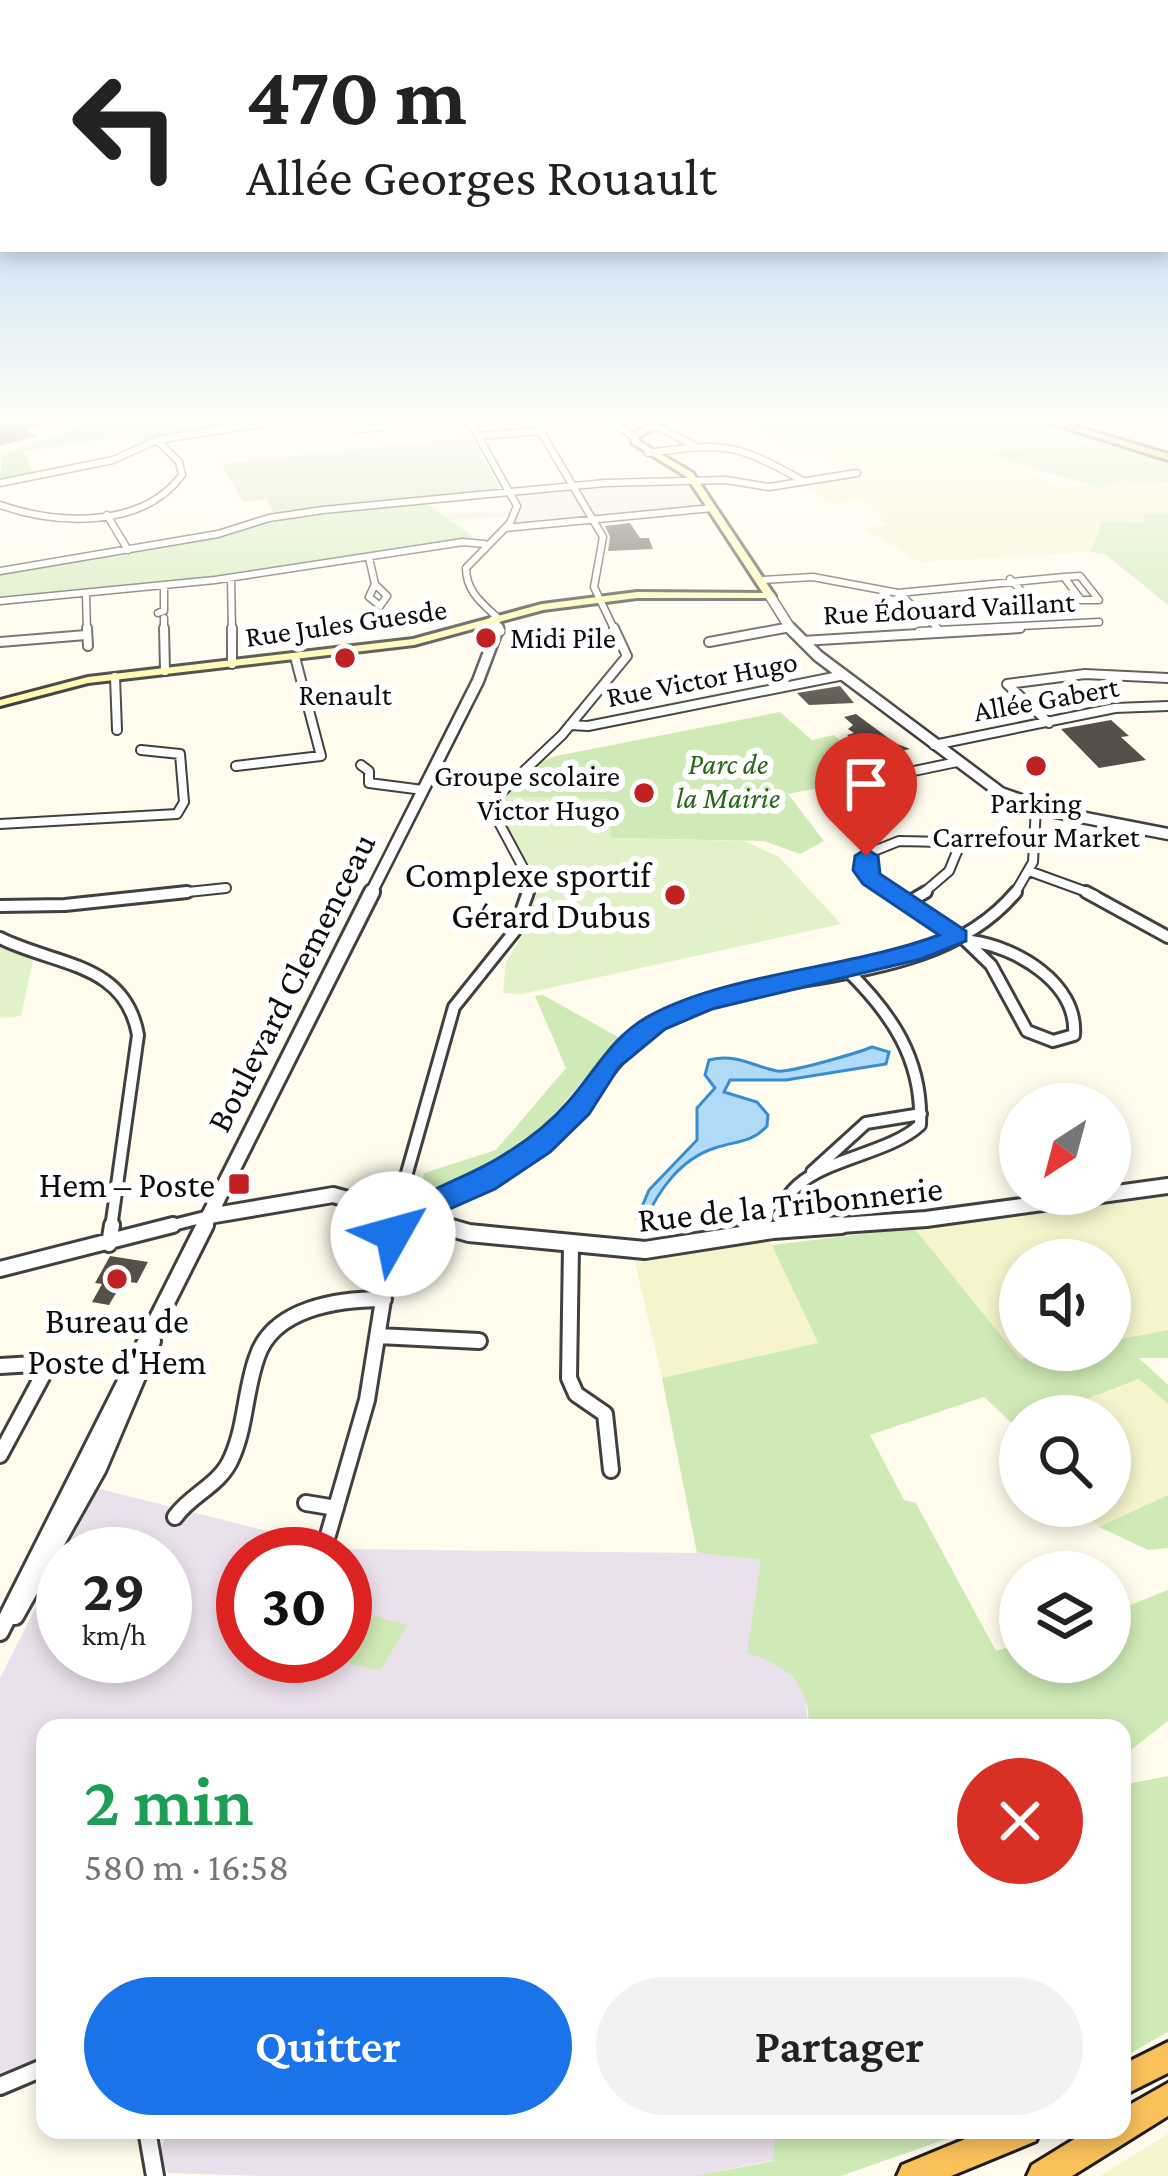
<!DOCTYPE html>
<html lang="fr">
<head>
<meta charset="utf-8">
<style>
	:root { --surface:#fff; --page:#f2f2f2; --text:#222; --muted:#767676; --accent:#1a73e8 }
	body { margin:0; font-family:"Crimson Pro",serif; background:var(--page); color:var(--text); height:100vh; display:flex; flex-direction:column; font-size:45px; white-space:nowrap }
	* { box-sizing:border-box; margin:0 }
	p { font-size:39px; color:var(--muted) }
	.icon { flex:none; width:66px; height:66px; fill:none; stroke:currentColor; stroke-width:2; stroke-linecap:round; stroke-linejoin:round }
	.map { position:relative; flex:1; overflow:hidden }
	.details { position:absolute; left:36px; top:1719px; width:1095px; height:420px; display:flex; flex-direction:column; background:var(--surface); border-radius:24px; box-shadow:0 6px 18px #0003 }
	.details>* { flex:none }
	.hud { position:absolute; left:0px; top:0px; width:1170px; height:252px; box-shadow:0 6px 18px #0003; background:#fff; color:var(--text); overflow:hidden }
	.needle { width:78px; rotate:216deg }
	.buttons { position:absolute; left:999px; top:1083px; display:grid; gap:24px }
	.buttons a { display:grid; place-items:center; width:132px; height:132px; border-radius:50%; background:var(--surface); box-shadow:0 6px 18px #0003; font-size:60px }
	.speed { position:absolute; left:36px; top:1527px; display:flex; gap:24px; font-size:60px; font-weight:700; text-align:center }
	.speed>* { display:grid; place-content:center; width:156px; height:156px; border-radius:50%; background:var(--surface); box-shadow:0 6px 18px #0003; line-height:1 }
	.speed small { font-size:30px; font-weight:400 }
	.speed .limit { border:18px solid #d22; background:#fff; color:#111 }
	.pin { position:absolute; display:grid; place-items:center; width:102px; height:102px; color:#fff; margin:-123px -51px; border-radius:50% 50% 50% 0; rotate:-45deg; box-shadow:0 0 12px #0007 }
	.pin .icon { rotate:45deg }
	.me { position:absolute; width:132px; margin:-66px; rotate:52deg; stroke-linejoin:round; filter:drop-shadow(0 0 9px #0008) }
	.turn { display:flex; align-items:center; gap:42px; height:252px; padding:0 48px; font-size:54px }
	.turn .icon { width:156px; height:156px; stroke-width:2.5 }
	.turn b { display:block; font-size:84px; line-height:102px }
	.round { display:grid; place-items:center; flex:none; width:126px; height:126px; border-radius:63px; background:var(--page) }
	.summary { display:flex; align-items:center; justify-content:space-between; height:204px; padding:0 48px }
	h1 { font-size:72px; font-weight:600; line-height:90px; color:#1e9e55 }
	.action { display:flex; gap:24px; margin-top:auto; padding:24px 48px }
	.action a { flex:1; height:138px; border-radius:72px; background:var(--accent); color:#fff; font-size:48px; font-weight:600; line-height:138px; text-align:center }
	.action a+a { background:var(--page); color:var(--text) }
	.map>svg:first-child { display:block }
</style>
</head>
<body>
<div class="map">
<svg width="1168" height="2176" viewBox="0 0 1168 2176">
	<rect width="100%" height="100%" fill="#fffced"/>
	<path fill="#ebe1ec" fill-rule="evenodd" d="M96 1488 339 1549 697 1553 761 1560 765 1658 784 1668 805 1692 808 1728H45V2057L0 2075V1678L63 1554V1656H165V1554H63ZM243 1554H345V1656H243Z
		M168 2130H776L774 2160 694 2176H264L168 2173 159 2154Z"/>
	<path fill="#f5f4cd" d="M782 420H1033L1110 443 989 454 1065 489 1072 484 1107 488 1122 481 1168 482V514L1144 513 1147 523 1102 521 1091 552 920 562 864 528 887 525 866 500 829 503 801 486 858 474 821 452 800 456 752 428Z
		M1168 1194V1330L1110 1341V1260H1020V1350H1066L1020 1359 914 1228Z
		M769 1238 818 1343 662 1378 634 1258Z
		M1140 1379 1168 1404V1495L1099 1527 1078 1506H1110V1416H1042Z
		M1168 2134V2176H1100Z"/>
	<path fill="#cfeab6" d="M1110 443 1168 460V482L1122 481 1099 488 985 453Z
		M427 503 475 538 213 577 0 599V574L201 541 280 519Z
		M1143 513 1168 514V605L1105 554 1091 552 1102 521 1146 523Z
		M780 712 812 740 834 735 865 762 908 771 788 794 824 841 800 854 764 841 610 838 500 796 534 765 556 756Z
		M543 995 620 1038 529 1143 471 1179 419 1197 424 1173 496 1150 566 1068 535 996Z
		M914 1228 1020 1359 1066 1350H1110V1341L1168 1330V1358H1139L1168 1385V1404L1139 1379 1042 1416H1020V1424L1015 1426 984 1397 870 1435 904 1500 916 1503 996 1651 1020 1643V1662H1110V1613L1168 1590V1721L1122 1757V1728H808C812 1685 786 1664 747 1653L761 1560 697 1553 662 1378 818 1343 772 1245Z
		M1168 1495V1548L1148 1550 1099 1527Z
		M346 1609 408 1625 380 1671 351 1664 342 1656Z
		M1168 1776V2032L1122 2058V1785Z
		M776 2130H886L898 2137 916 2130H972L841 2176H694L773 2161Z"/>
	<path fill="#b2db95" d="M138 420C178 433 222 420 263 420L146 440 118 437 23 451 34 474 0 480 2 456 88 422Z"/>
	<path fill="#d4e1be" d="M471 437 500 490 274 515 267 499 243 502 222 464Z"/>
	<path fill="#e1f1c8" d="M500 796 610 799 611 838 745 841 779 857 841 924 522 994 503 993 506 962 525 931 540 881 492 809Z
		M0 946 33 960 21 1016 0 1018Z"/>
	<path fill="#efebdc" d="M687 481 702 508 511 525 517 516 451 520 442 513 520 511 516 494Z"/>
	<path fill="#b1daf8" stroke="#368dd0" stroke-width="3" d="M872 1047 889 1052 886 1064 786 1080H730L724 1092 757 1102 768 1115 767 1126C752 1143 735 1141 715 1148 680 1159 659 1190 644 1222L637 1219 649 1190 697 1140V1108L715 1088 705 1075 709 1060C736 1053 752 1066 777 1071 790 1073 857 1053 872 1047Z"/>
	<path fill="#564f49" d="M0 420H50L51 423 25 430 36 436 0 446Z
		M630 523 640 538H649L653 549 608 551 610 537 605 526Z
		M840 686 854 703 809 705 797 693Z
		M856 714 895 743 910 749 880 756 866 743 859 745 847 735 854 733 848 729 853 725 844 717Z
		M1111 720 1129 736 1121 737 1146 760 1099 768 1061 729Z
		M110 1256 148 1262 137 1283 123 1281 109 1305 92 1302 102 1284 95 1283Z"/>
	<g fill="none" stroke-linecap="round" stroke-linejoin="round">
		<defs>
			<path id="minor-far4" d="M469 420 517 506 510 523 466 568C466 592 483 604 499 619
				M534 420 603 537 594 587 615 631
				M610 420 634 437
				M658 427 695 446
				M353 430 382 427 378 420
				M479 436 541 431
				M648 453C724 442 736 443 803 481
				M0 483 113 460 157 440 284 420
				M0 505C58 525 142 529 182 475L179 462 157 440
				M107 515 128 550
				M506 528 712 508
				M369 558 375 584
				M0 571 218 534 269 518 323 510 605 483 726 480 769 487 857 473
				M1080 576 1099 600H1081L1064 577Z
				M231 578 232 631
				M1010 579 1032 602
				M762 580 813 577 898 593 1064 577
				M375 584 387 596 380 606 369 597Z
				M899 594 937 627
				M86 595 87 631
				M0 601 215 580 463 542 484 544
				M158 613 164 611V587
				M164 618V631
				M769 631 790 627
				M919 631 1099 622"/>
			<path id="minor-far3" d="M87 628 88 646
				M164 628 165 671
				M232 628V664
				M802 641 1020 628
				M0 642 86 635
				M709 642 785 628
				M115 677 117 730
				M1049 723 1007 684 1085 674 1168 678
				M570 725 588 726 844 675
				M934 745 1115 708 1168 706
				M361 765 369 771V783L423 790
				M236 766 321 756 295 657
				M842 800 852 784 957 762
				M0 824 177 814 184 802 180 754 141 750
				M1029 871 1095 895
				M159 895 226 888
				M528 895 526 873 489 804 562 735 627 656 614 628
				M896 895 872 879 864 866 869 853 899 841 1035 844
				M921 895 949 871 961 842
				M1014 895 1033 862 1036 807"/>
			<path id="minor-far2" d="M891 892 957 936
				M1086 892 1168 937
				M907 903 926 892
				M0 906 65 905 187 892
				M960 935 991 965 1027 1031 1053 1041 1074 1035C1078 983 1016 947 971 941
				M0 938C56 966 125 962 138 1035L111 1228
				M812 1172 866 1123 921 1114
				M388 1210 403 1187 454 1007 514 932 528 892
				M408 1215C464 1191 522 1166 566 1122 604 1084 623 1037 675 1014 782 966 935 989 1016 892
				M161 1228 209 1216
				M395 1228 397 1213
				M780 1228C777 1159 879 1163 920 1125 923 1059 891 1013 846 969"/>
			<path id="minor-far1" d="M109 1244 112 1225
				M571 1246 569 1378 576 1394 605 1414 611 1470
				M0 1269 173 1225
				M378 1336 479 1341
				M0 1366 34 1364 43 1375 0 1455
				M306 1503 336 1508
				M175 1517C192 1493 220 1486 232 1457 246 1425 245 1390 257 1357 273 1308 338 1299 384 1299
				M328 1535 367 1400 395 1225"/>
			<path id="minor" d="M0 2086 45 2067
				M147 2130 155 2176"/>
			<path id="tertiary-far3" d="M770 596 792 631
				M493 621 500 631"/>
			<path id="tertiary-far2" d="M790 628 818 656 1001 793 1055 812 1168 834
				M370 895 478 681 498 628"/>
			<path id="tertiary-far1" d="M209 1216 333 1195 451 1228
				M203 1228 372 892
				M799 1228 926 1219 1168 1186"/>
			<path id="tertiary" d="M441 1225 469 1233 645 1250 773 1230 841 1225
				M15 1616 98 1468 152 1341
				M0 1632 205 1225"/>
			<path id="secondary" d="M658 420H668L638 438 640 442 693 473 775 596 774 598H637L543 610 414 645 88 683 0 706V700L88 677 413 639 542 604 637 592 763 593 687 477 632 443 631 435Z"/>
			<path id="trunk" d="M1040 420H1055L1168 454V460Z
				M1168 2042V2073L1122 2096V2065Z
				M1168 2083V2116L1072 2176H1027L1032 2165 1089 2130H1122V2109Z
				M987 2130H1040L1036 2141 951 2176H897L902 2165Z"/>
		</defs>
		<use href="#minor-far4" stroke="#404040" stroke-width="9"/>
		<use href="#minor-far3" stroke="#404040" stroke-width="12"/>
		<use href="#minor-far2" stroke="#404040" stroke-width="16"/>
		<use href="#minor-far1" stroke="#404040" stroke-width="20"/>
		<use href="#minor" stroke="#404040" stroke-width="22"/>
		<use href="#tertiary-far3" stroke="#404040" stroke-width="12"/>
		<use href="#tertiary-far2" stroke="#404040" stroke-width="15"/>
		<use href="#tertiary-far1" stroke="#404040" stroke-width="20"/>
		<use href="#tertiary" stroke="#404040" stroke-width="22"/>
		<use href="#secondary" stroke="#2f2f2f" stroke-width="6"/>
		<use href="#trunk" stroke="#1e1e1e" stroke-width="6"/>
		<use href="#minor-far4" stroke="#fff" stroke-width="6"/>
		<use href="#minor-far3" stroke="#fff" stroke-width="8"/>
		<use href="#minor-far2" stroke="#fff" stroke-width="10"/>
		<use href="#minor-far1" stroke="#fff" stroke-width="14"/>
		<use href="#minor" stroke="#fff" stroke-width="16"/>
		<use href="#tertiary-far3" stroke="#fff" stroke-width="9"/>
		<use href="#tertiary-far2" stroke="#fff" stroke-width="10"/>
		<use href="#tertiary-far1" stroke="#fff" stroke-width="14"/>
		<use href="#tertiary" stroke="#fff" stroke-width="16"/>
		<use href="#secondary" fill="#fff9a8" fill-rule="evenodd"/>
		<use href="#trunk" fill="#fac05a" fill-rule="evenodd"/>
	</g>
	<linearGradient id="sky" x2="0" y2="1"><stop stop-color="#92c3ee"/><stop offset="0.58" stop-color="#fffef7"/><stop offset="1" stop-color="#fffef7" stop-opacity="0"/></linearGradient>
	<rect width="1168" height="725" fill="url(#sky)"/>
	<path fill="#1a73e8" stroke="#114b97" stroke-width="3" d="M866 849 878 856 880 874 966 931V941L921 959 712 1009 665 1029 619 1067 589 1114 550 1152 495 1189 427 1219 404 1241H382L378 1234C402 1194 463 1182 505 1154 528 1140 550 1123 568 1102 595 1072 611 1037 649 1016 727 973 851 968 939 935L863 884 853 870 855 856Z"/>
	<g fill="#c02223" stroke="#fff" stroke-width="4.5">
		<circle cx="486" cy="638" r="12"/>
		<circle cx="345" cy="658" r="12"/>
		<circle cx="1036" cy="766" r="12"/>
		<circle cx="644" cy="793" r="12"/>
		<circle cx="675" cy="895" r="12"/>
		<rect x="227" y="1172" width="24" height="24" rx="6"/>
		<circle cx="117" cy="1279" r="12"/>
	</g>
	<g text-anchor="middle" stroke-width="12" stroke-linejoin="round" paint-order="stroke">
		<g font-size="30" fill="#0d0d0d" stroke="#fff">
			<text transform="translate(949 608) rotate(-3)" y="10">Rue Édouard Vaillant</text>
			<text transform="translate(346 623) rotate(-8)" y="10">Rue Jules Guesde</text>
			<text transform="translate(702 679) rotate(-11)" y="10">Rue Victor Hugo</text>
			<text transform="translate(1046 699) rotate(-10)" y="10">Allée Gabert</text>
		</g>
		<g font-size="30" fill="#0d0d0d" stroke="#fff">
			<text x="510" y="648" text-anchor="start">Midi Pile</text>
			<text x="345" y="705">Renault</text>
			<text x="620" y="786" text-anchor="end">Groupe scolaire<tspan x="620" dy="34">Victor Hugo</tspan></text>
			<text x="1036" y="813">Parking<tspan x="1036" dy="34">Carrefour Market</tspan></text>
		</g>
		<g font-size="30" font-style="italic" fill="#28661c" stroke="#fff">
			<text x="728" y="774">Parc de<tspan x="728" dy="34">la Mairie</tspan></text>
		</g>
		<g font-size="36" fill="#0d0d0d" stroke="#fff" text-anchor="end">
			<text x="651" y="887">Complexe sportif<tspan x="651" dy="41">Gérard Dubus</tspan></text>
			<text x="215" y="1197">Hem – Poste</text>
			<text x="117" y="1333" text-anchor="middle">Bureau de<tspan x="117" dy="41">Poste d'Hem</tspan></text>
		</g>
		<g font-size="36" fill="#0d0d0d" stroke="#fff">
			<text transform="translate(290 982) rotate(-63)" y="13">Boulevard Clemenceau</text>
			<text transform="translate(790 1203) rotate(-6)" y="13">Rue de la Tribonnerie</text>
		</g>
	</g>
</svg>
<div class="buttons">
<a><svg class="needle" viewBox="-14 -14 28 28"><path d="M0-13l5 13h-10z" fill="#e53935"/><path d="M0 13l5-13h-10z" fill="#767676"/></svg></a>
<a><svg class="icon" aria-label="sound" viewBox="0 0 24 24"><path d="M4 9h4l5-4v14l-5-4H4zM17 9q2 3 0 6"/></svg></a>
<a><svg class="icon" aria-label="search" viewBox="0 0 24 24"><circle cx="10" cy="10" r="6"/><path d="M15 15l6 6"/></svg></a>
<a><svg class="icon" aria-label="layers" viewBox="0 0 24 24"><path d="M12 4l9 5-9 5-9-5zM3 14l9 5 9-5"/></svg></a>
</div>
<div class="speed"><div>29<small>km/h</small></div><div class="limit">30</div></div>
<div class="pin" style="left:866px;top:856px;background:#d93025"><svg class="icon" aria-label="arrive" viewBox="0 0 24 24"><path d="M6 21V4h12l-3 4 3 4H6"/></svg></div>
<svg class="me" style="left:393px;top:1234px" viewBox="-20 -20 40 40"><circle r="19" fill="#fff"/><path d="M0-13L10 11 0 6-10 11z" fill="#1a73e8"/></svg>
<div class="hud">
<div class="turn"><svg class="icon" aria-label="left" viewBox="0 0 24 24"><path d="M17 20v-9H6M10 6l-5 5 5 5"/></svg><div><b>470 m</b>Allée Georges Rouault</div></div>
</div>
<section class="details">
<div class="summary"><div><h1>2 min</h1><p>580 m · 16:58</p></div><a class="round" style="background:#d93025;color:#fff"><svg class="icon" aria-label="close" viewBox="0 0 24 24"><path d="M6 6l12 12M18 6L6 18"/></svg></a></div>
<div class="action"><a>Quitter</a><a>Partager</a></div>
</section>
</div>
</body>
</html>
